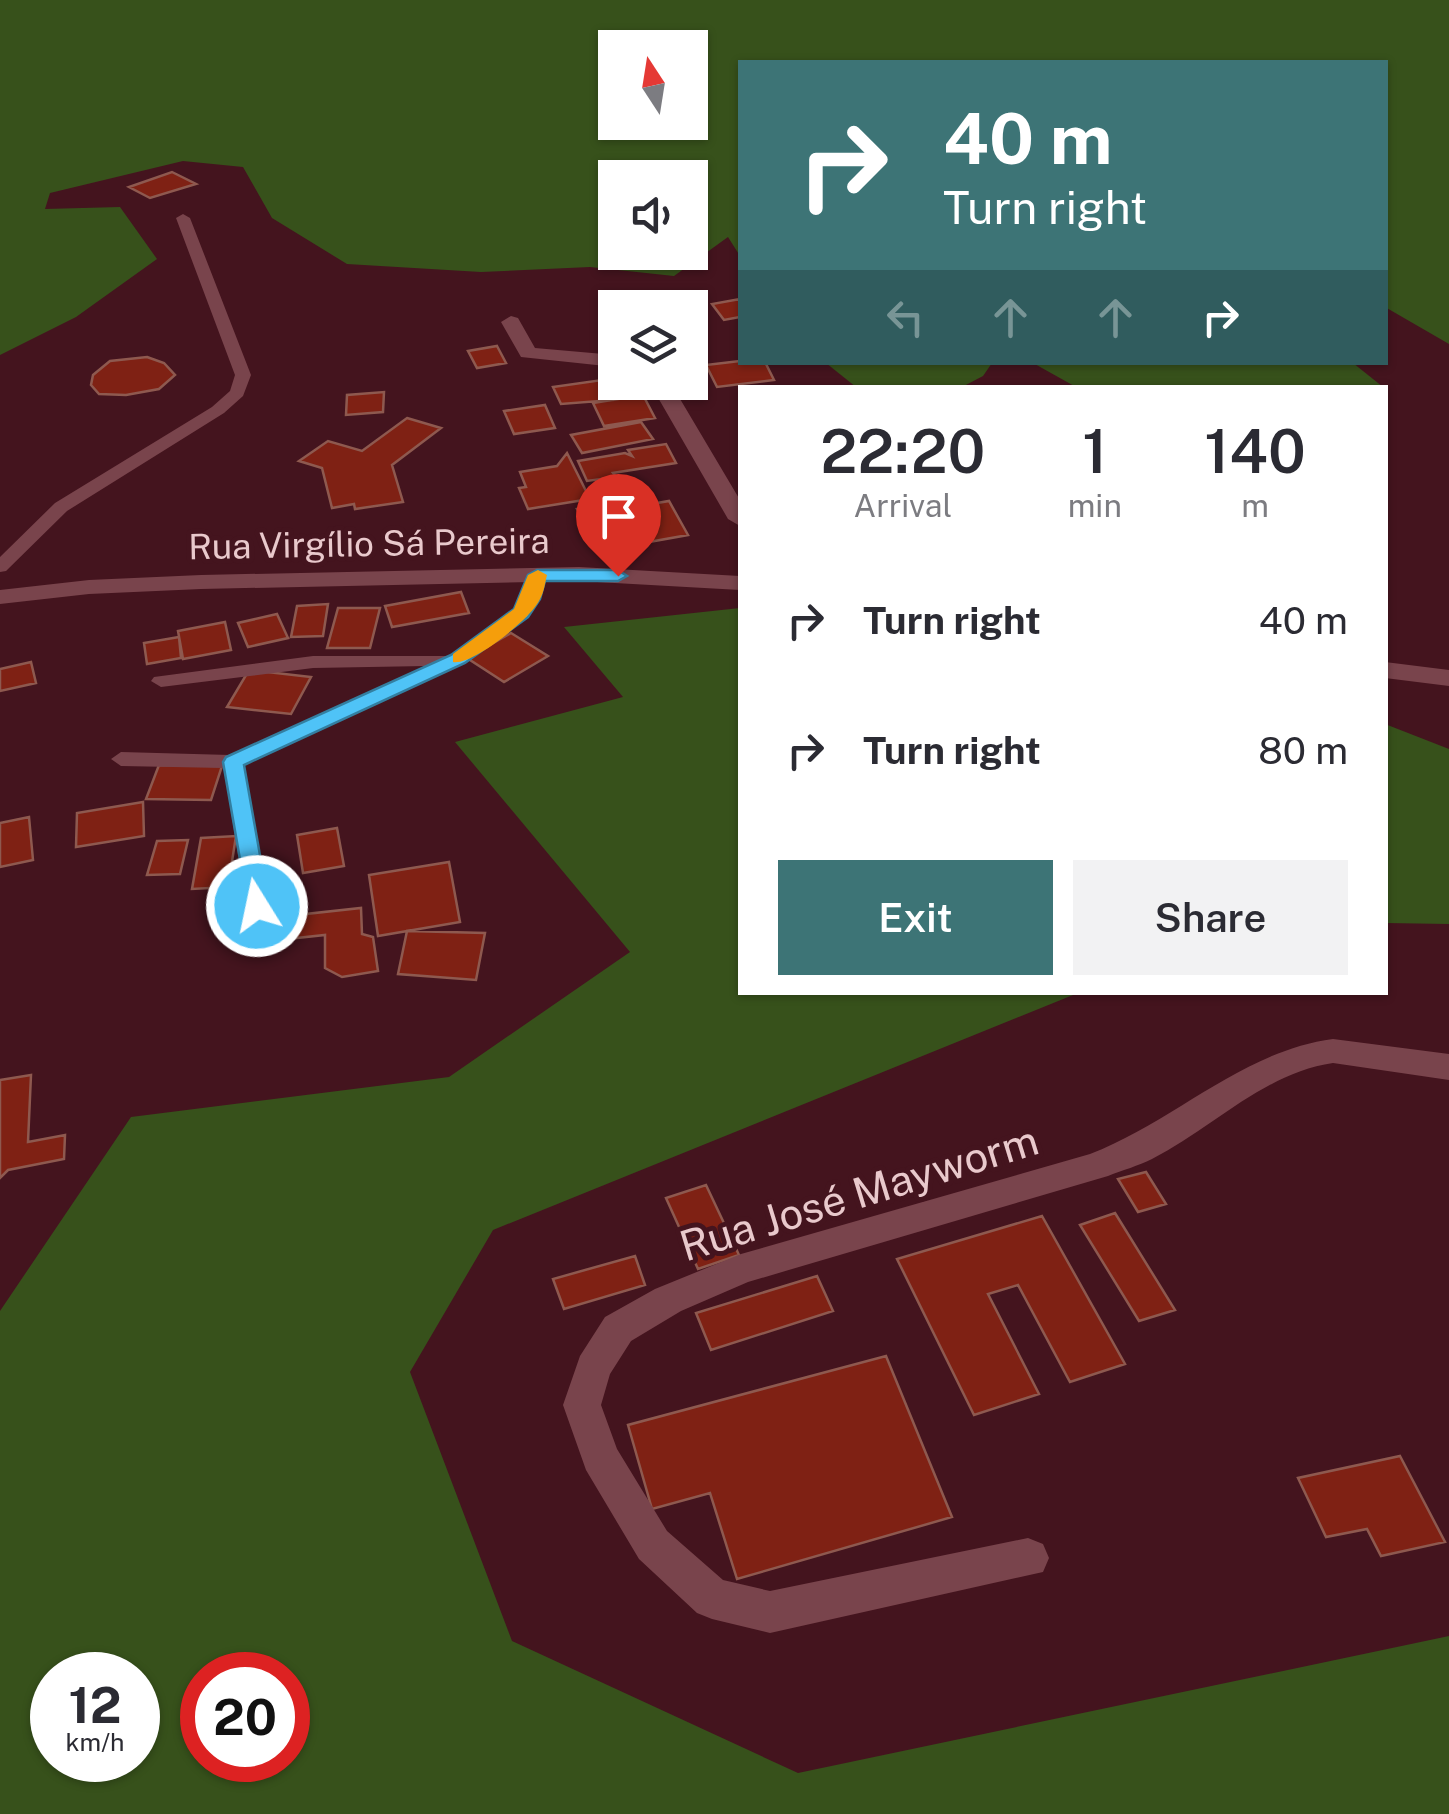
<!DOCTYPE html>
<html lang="en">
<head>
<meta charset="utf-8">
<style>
	:root { --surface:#fff; --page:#f2f2f3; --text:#2b2b33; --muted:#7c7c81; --accent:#3d7476 }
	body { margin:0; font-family:"Public Sans",sans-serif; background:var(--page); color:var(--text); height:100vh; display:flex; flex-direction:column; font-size:38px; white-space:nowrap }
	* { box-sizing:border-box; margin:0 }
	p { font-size:32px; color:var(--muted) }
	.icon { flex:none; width:55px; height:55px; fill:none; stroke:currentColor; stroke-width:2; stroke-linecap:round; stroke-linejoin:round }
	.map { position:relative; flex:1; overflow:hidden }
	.details { position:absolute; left:738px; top:385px; width:650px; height:610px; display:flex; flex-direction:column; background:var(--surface); border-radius:0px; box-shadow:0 2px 8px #0004 }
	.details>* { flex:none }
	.hud { position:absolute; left:738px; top:60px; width:650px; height:305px; border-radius:0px; box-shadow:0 2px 8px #0004; background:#3d7476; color:#fff; overflow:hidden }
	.needle { width:65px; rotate:348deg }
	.buttons { position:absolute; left:598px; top:30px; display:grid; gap:20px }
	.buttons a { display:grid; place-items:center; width:110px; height:110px; border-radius:0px; background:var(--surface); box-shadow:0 2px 8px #0004; font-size:50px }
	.speed { position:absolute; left:30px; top:1652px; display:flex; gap:20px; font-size:50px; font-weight:700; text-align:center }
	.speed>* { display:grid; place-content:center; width:130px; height:130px; border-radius:50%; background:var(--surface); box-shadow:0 2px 8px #0004; line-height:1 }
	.speed small { font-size:25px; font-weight:400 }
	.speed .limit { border:15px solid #d22; background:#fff; color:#111 }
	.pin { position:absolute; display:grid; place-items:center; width:85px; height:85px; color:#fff; margin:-102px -42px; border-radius:50% 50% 50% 0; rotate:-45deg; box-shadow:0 0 10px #0007 }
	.pin .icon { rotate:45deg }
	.me { position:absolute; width:110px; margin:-55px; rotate:350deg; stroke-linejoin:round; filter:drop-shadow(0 0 8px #0008) }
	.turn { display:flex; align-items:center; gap:35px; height:210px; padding:0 40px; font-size:45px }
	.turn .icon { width:130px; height:130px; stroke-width:2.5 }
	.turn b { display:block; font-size:70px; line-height:85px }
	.lanes { display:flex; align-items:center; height:95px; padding:0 40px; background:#0003; justify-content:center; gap:50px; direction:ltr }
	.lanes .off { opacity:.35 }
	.eta { display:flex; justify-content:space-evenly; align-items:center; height:170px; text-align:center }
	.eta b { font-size:60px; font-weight:600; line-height:70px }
	.cta { display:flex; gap:20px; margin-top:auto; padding:20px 40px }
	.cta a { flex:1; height:115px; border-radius:0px; background:var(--accent); color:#fff; font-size:40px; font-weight:600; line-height:115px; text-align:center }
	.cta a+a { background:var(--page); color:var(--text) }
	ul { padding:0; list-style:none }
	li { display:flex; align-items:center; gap:30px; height:130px; padding:0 40px }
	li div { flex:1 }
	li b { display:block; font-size:38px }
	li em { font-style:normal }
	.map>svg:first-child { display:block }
</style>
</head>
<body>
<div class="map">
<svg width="1449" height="1814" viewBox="0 0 1449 1814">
	<rect width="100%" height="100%" fill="#44141e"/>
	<path fill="#37511b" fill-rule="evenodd" d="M0 0H1449V344L1385 307V62H740V256L728 237 674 276 590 267 481 272 347 264 272 218 243 167 183 161 50 193 45 209 120 207 157 259 76 317 0 355ZM615 48H690V122H615ZM615 178H690V252H615Z
		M826 363H992L983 376 962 387H856Z
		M1033 363H1353L1383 387H1076Z
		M740 608V992L1078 993 493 1230 410 1372 512 1641 798 1773 1449 1636V1814H0V1311L131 1117 449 1077 630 952 455 742 623 697 564 627ZM138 1675V1760H52V1675ZM288 1675V1760H202V1675Z
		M1385 724 1449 749V924L1385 923Z"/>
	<path fill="#7f2114" stroke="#8e594f" stroke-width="2.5" d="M172 172 196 184 150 198 129 187Z
		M740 299V317L724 320 712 304Z
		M497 346 506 363 477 368 468 351Z
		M147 357 164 363 175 375 159 389 126 395 99 394 91 385 93 375 110 361Z
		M740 361 765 362 774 380 717 387 706 365Z
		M602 380 613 400 561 404 553 387Z
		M384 392 383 412 346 415 347 395Z
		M643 395 655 418 604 426 593 403Z
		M545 405 555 428 514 434 504 411Z
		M407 418 441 428 392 465 403 502 355 509 354 504 332 508 322 468 299 461 328 441 362 451Z
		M641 422 653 439 582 453 571 435Z
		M666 444 676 463 613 473 616 477 587 481 578 461 625 453 632 456 628 450Z
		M567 453 590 499 528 509 519 488 526 487 520 472 557 466Z
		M630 500 634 507 669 501 688 535 643 543 631 521 588 531 577 509Z
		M461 592 469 613 392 627 385 606Z
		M328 604 323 636 291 637 297 606Z
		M338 608H380L370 648H327Z
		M277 614 288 638 248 647 238 623Z
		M225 622 231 650 183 659 178 631Z
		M511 633 548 656 504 682 467 658Z
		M179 637 181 658 147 664 144 643Z
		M31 662 36 683 0 691V669Z
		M249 670 311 677 291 714 227 707Z
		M159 765 222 766 211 800 146 799Z
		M143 802 144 836 76 847 77 813Z
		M29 817 33 860 0 867V823Z
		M337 828 344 866 303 873 297 835Z
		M236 836 228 887 192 889 201 838Z
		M188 840 180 874 147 875 157 841Z
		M449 862 460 922 378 936 369 875Z
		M361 908 362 934 373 937 378 971 342 977 325 968V935L287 939 288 916Z
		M407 931 485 933 476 980 398 974Z
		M31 1075 28 1142 65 1135 64 1159 8 1170 0 1178V1080Z
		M1146 1172 1166 1204 1138 1212 1118 1179Z
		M706 1185 739 1255 698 1269 666 1198Z
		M1115 1213 1175 1310 1139 1321 1080 1225Z
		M1042 1216 1125 1364 1070 1382 1018 1285 988 1294 1039 1394 974 1415 897 1259Z
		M635 1256 645 1285 564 1309 553 1279Z
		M817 1276 833 1311 711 1350 696 1313Z
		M886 1356 952 1517 737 1579 710 1493 652 1509 628 1425Z
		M1400 1456 1445 1542 1381 1556 1367 1529 1326 1537 1298 1478Z"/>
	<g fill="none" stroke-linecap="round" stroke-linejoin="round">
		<path fill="#79444c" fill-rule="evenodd" d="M183 214 190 218 251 375 243 396 224 413 67 511 6 571 0 572V557L55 503 212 407 230 391 235 375 176 218Z
			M537 570 546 575 540 599 528 617 465 663 244 765 268 905 265 911H249L246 905 224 768 121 766 111 759 121 752 230 755 426 666 313 668 161 687 151 681 154 677 313 656H450L514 609 522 599 528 575Z"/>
		<path fill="#79444c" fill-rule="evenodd" d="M511 316 518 318 535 348 615 355V367L521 357 501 322Z
			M649 382H670L740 500V526L728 519Z
			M579 567 740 576V590L579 581 201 589 89 594 0 604V590L89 580 201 575Z
			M1385 662 1449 670V686L1385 678Z
			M1333 1039 1449 1054V1080L1333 1063C1264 1073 1213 1128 1152 1159 1138 1166 1123 1170 1108 1176L748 1282 681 1311 631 1341 610 1374 601 1405 617 1449 667 1531 723 1580 770 1591 1028 1538 1043 1544 1049 1558 1043 1572 770 1633 712 1619 697 1613 639 1559 586 1470 563 1405 580 1356 605 1317 655 1289 741 1254 1090 1154C1174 1122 1242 1051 1333 1039Z"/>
	</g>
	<path fill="#4fc3f7" stroke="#337fa1" stroke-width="2.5" d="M537 570H618L627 576 618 581H545L540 599 528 617 465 663 244 765 269 906 257 914 249 911 223 762 226 757 451 655 514 609 528 575Z"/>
	<path fill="#f59e0b" d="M538 570 547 575C545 583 544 592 540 599 532 618 472 666 453 662V654L514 609 528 575Z"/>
	<g text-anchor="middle" stroke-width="10" stroke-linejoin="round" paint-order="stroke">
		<g font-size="35" fill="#e9c9cc" stroke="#44141e">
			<text transform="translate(369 544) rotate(-1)" y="12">Rua Virgílio Sá Pereira</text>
		</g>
		<g font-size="42" fill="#e9c9cc" stroke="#44141e">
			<text transform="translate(859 1193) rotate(-17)" y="15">Rua José Mayworm</text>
		</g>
	</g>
</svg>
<div class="buttons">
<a><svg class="needle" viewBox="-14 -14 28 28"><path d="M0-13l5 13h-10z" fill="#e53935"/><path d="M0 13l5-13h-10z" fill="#7c7c81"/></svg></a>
<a><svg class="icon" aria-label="sound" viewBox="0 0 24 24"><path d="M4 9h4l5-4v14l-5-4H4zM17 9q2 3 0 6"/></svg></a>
<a><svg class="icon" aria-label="layers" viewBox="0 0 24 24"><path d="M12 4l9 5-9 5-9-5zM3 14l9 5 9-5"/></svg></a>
</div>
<div class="speed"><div>12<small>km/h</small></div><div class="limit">20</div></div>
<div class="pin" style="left:618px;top:576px;background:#d93025"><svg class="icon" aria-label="arrive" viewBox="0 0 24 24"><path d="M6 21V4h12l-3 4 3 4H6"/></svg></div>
<svg class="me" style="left:257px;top:906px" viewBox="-20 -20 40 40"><circle r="17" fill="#4fc3f7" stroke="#fff" stroke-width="3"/><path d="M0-11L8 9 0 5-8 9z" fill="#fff"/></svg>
<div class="hud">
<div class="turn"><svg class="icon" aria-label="right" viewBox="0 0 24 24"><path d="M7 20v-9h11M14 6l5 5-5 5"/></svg><div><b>40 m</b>Turn right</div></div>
<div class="lanes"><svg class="icon off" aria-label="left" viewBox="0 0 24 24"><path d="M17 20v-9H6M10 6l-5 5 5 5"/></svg><svg class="icon off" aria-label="ahead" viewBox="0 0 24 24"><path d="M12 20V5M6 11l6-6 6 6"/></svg><svg class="icon off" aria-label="ahead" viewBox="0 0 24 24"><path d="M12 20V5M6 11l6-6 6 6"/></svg><svg class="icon" aria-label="right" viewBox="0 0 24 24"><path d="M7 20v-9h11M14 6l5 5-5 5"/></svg></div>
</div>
<section class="details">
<div class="eta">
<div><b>22:20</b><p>Arrival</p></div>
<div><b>1</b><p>min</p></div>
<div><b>140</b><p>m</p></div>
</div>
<ul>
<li><svg class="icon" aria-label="right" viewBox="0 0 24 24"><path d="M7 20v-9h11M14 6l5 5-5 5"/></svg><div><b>Turn right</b></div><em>40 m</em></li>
<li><svg class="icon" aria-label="right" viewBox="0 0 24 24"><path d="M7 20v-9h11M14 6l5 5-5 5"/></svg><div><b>Turn right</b></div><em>80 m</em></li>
</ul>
<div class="cta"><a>Exit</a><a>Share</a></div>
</section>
</div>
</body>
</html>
